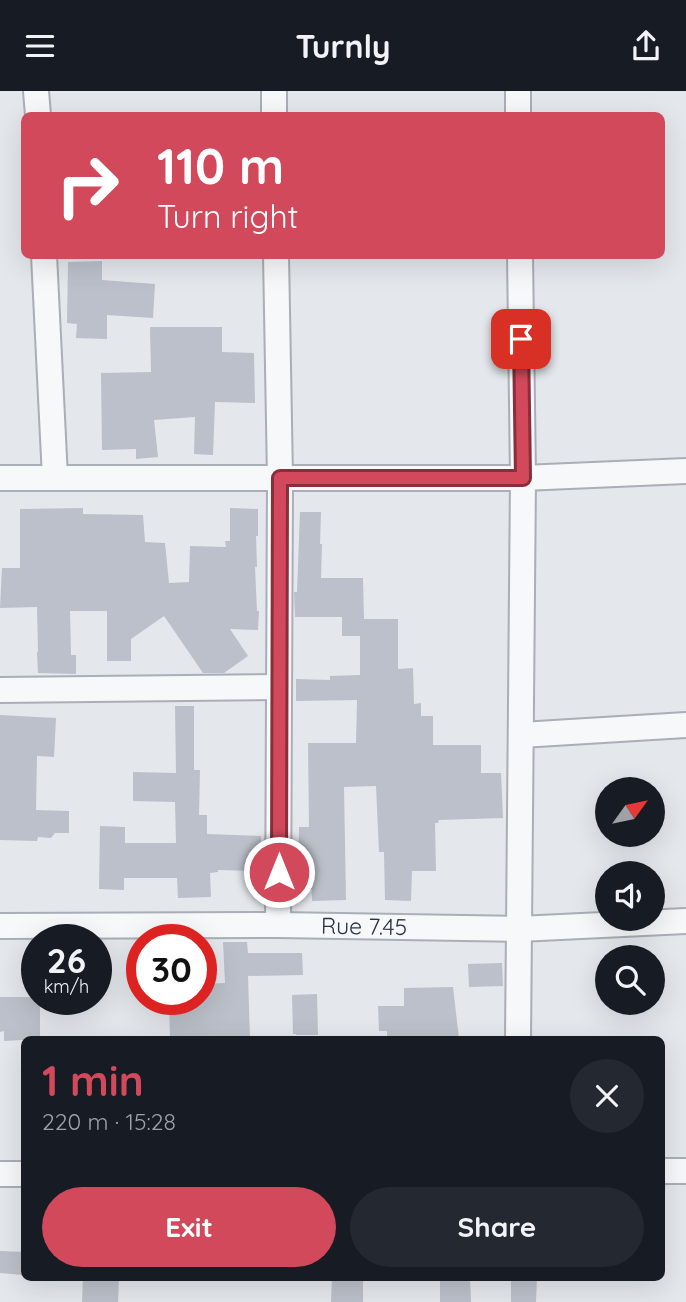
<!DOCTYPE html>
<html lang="en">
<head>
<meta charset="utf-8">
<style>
	:root { --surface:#171b24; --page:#242831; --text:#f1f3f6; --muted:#9ea1a6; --accent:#d1495b }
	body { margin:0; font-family:Quicksand,sans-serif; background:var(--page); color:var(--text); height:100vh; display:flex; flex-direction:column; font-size:26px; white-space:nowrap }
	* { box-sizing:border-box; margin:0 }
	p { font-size:23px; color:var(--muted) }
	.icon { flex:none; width:38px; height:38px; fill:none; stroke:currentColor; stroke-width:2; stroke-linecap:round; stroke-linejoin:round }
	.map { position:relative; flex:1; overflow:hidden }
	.side { position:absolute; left:21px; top:945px; width:644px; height:245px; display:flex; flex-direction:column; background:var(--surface); border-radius:10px; box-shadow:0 7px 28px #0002 }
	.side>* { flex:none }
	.hud { position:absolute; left:21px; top:21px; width:644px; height:147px; border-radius:10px; box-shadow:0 7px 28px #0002; background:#d1495b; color:#fff; overflow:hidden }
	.needle { width:46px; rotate:57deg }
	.tools { position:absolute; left:595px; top:686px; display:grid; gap:14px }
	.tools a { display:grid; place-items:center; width:70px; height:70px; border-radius:50%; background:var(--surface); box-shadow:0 7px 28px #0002; font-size:35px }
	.speed { position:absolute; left:21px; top:833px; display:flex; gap:14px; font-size:35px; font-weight:700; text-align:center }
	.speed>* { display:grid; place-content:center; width:91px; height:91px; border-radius:50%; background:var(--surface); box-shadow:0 7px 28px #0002; line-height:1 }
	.speed small { font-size:18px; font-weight:400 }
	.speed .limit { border:10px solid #d22; background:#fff; color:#111 }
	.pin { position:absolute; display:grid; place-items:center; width:60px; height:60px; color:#fff; margin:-30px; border-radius:14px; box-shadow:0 4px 10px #0006 }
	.me { position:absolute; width:77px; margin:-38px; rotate:0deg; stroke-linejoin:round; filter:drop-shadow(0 0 5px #0008) }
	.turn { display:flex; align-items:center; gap:24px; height:147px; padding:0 21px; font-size:32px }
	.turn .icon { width:91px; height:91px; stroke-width:2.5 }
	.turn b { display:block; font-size:49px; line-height:60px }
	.round { display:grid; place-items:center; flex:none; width:74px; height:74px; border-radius:37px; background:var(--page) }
	.headline { display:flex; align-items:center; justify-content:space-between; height:119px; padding:0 21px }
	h1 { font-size:42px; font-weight:700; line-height:52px; color:var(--accent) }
	.button { display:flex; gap:14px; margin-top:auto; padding:14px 21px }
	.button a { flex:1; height:80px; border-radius:42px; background:var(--accent); color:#fff; font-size:28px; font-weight:700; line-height:80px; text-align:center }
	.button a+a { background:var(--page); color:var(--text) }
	header { display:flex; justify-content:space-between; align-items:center; height:91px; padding:0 21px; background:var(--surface); font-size:32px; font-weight:700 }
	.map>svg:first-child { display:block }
</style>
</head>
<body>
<header><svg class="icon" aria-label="menu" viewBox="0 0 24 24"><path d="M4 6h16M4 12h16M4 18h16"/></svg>Turnly<svg class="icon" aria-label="share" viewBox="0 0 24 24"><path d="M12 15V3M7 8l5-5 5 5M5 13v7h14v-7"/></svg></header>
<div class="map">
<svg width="686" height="1211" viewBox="0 0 686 1211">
	<rect width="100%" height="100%" fill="#e4e7ec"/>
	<path fill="#bbc0ca" d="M102 170V189L155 193 153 227 107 224V248L76 247 77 233 67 232 68 171Z
		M150 236H222V261L254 262 255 312 215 311 213 364 194 363 195 326 154 329 158 366 136 368V358L102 359 101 282 151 281Z
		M83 417V423L143 424 145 451 165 452 169 492 189 491 190 455 226 456 225 450H230V417L258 418V445H256L257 476H255L257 520H259L258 539 230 538 248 565 224 582H203L164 525 131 548V570H107V520H70L71 564H76V583L38 582 37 561H38L37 516 0 517 2 477H20V418Z
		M300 421H321L320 453H322L321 487H363L364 528H398V578L413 577 414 613 421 612V625H433V654H481V682H501L503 727 439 729 438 732H435L436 780H412L411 810 385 809 384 761H379L376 695 344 696 346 809 312 810 311 782H298L299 736H309L308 652H356L357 609 296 610V588L330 589V585L360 584V545H342V526H295L294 501H297Z
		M175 615H194V679H200L199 724H207V743L261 745 260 780 218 779V781L210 782 211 806 178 807 177 787H124V799L99 798 100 735 125 736V752H176L175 711 133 710V681L176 682Z
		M0 624 56 627 54 666 37 665 36 719 69 720V742H55L51 747 38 746 37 750 0 749Z
		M223 851H247L248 862H302L303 884 248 885 250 948H170L169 913 201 912V893L225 892Z
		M502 872 503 895 469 896 468 873Z
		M453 896 459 948H387V940H379L378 915H404V897Z
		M317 903 318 944H296V943H293L292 904Z
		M0 906H37V908H40V948L4 950V940L0 941Z
		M0 1160 24 1161V1184L0 1182Z
		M83 1186H119L118 1211H82Z
		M332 1186 363 1187V1211H331Z
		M440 1186H470L471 1211H440Z
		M511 1186H537L536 1211H511Z"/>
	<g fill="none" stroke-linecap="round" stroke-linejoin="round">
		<defs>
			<g id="street">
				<path d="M36 0 38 24"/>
				<path d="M274 0V24"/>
				<path d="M518 0V24"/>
				<path d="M44 164 55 387"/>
				<path d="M276 164 280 387 278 834"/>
				<path d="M0 387H523L686 380"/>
				<path d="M0 599 279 596"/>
				<path d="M521 644 686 634"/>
				<path id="s1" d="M0 835 278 834 519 838 686 830"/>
				<path d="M518 948 523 387 520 164"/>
				<path d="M662 1080H686"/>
				<path d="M0 1083H24"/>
			</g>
		</defs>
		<use href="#street" stroke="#a9aeb7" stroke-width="28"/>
		<use href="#street" stroke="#f7f8fa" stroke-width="24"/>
	</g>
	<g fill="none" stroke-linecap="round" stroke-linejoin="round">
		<defs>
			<path id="route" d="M279 781 280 387H523L521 248"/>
		</defs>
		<use href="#route" stroke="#882f3b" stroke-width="18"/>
		<use href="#route" stroke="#d1495b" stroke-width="12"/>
	</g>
	<g text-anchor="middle" stroke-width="7" stroke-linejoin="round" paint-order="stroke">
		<g font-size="23" fill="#2b3445" stroke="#f4f6f9">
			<text dy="8" stroke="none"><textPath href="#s1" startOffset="364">Rue 7.45</textPath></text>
		</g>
	</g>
</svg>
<div class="tools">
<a><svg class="needle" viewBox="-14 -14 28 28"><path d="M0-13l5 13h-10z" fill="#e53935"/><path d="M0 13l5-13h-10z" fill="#9ea1a6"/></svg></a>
<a><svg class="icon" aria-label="sound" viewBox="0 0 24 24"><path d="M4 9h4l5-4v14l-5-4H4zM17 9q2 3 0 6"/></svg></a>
<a><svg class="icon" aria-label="search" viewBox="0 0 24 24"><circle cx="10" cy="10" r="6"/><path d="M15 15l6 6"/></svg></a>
</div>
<div class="speed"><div>26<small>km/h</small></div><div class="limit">30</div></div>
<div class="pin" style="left:521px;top:248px;background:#d93025"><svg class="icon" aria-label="arrive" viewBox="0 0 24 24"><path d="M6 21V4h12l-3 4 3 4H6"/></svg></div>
<svg class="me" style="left:279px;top:781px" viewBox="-20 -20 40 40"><circle r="17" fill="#d1495b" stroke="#fff" stroke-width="3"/><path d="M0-11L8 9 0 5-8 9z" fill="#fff"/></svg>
<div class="hud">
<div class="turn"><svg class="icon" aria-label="right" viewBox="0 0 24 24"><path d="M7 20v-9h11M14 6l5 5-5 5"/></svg><div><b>110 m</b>Turn right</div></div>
</div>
<section class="side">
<div class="headline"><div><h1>1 min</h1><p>220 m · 15:28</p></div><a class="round"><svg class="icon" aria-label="close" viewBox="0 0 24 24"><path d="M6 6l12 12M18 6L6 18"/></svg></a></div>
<div class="button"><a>Exit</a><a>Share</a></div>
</section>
</div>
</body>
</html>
